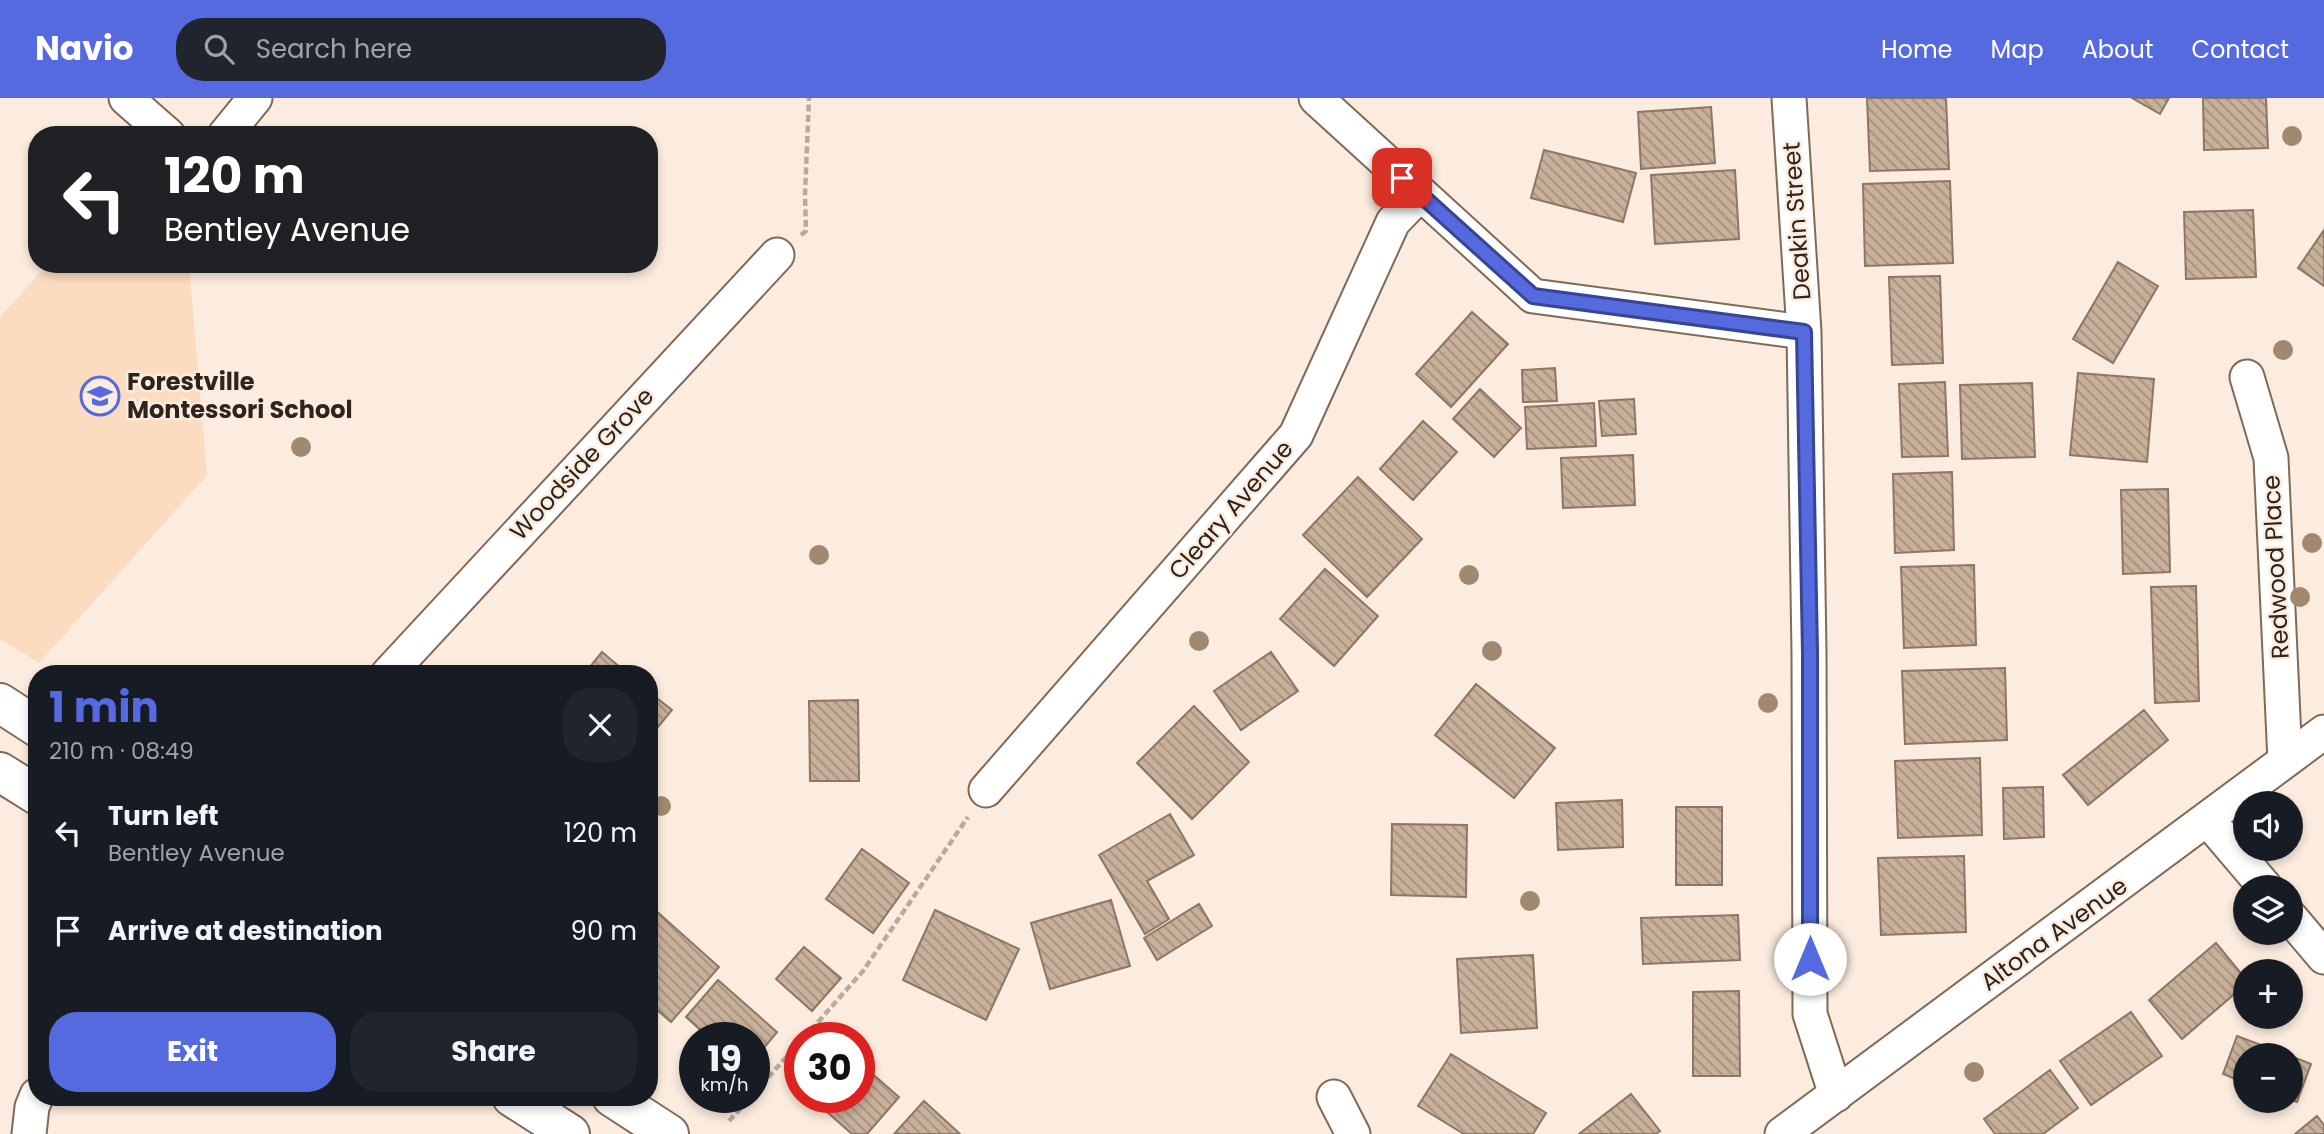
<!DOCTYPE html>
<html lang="en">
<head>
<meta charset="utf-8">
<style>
	:root { --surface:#171b24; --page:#20242c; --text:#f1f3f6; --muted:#9ea1a6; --accent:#566ae0 }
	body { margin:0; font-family:Poppins,sans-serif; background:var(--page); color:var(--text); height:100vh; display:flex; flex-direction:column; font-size:26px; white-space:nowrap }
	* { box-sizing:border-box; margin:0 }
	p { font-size:23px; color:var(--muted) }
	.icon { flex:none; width:38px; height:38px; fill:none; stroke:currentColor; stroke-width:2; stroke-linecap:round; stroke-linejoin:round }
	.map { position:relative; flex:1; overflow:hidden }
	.sheet { position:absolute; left:28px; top:567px; width:630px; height:441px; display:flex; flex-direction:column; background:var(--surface); border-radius:28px; box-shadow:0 4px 10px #0003 }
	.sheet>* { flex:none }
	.top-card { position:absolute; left:28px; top:28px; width:630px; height:147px; border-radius:28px; box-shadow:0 4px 10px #0003; background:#202124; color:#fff; overflow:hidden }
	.controls { position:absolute; left:2233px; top:693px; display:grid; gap:14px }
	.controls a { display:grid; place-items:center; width:70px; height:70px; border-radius:50%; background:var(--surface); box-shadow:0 4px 10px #0003; font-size:35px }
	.speed { position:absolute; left:679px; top:924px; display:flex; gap:14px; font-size:35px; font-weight:700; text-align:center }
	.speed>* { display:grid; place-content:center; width:91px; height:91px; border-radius:50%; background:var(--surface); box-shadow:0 4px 10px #0003; line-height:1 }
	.speed small { font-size:18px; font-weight:400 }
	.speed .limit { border:10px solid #d22; background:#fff; color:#111 }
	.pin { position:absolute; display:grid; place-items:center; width:60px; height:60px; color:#fff; margin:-30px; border-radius:14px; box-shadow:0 4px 10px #0006 }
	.me { position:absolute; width:77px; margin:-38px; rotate:0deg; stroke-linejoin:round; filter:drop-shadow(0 0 5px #0008) }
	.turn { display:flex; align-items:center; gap:24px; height:147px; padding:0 21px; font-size:32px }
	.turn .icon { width:91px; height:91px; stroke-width:2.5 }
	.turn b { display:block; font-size:49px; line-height:60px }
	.round { display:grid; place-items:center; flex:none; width:74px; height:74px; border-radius:28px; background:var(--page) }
	.head { display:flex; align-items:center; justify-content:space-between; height:119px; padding:0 21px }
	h1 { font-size:42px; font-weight:700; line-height:52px; color:var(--accent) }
	.primary-button { display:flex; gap:14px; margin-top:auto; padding:14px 21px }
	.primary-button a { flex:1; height:80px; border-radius:28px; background:var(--accent); color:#fff; font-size:28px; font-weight:700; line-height:80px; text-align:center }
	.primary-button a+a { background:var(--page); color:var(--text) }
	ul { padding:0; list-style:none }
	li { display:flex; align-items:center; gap:21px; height:98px; padding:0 21px }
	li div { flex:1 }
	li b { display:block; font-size:26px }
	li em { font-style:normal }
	header { display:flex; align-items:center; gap:42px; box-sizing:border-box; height:98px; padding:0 35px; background:var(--accent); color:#fff }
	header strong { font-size:33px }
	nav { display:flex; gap:38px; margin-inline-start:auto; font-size:24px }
	.search { width:490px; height:63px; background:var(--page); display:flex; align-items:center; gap:18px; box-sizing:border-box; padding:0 24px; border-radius:28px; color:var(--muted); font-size:26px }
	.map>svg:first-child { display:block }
</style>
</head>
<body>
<header>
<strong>Navio</strong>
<div class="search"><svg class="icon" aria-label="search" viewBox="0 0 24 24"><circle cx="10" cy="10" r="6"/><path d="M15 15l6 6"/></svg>Search here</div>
<nav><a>Home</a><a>Map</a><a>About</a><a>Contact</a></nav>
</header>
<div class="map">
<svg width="2324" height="1036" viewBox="0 0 2324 1036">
	<defs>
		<pattern id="building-back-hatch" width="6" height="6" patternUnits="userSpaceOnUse" patternTransform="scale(1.75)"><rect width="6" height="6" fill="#c8b09b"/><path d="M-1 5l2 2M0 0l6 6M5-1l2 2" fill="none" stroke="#a38f7e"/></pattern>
	</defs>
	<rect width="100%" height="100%" fill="#fcecdf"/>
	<path fill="#fcdcc1" d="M48 166H189L207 377 39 565 0 541V219Z"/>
	<path fill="url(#building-back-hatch)" stroke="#8d7663" stroke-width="2" d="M1867 0H1946L1949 71 1870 73Z
		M2132 0H2169L2160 16Z
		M2203 0H2266L2268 50 2204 52Z
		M1711 9 1715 65 1641 71 1638 14Z
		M1544 52 1636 75 1623 124 1531 100Z
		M1735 72 1739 141 1655 146 1651 77Z
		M1950 83 1953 165 1865 168 1863 86Z
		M2253 112 2256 179 2186 181 2184 114Z
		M2324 132V188L2298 170Z
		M2118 164 2158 188 2113 265 2073 241Z
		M1940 178 1943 265 1892 267 1889 179Z
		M1472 214 1508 246 1451 309 1416 276Z
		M1555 270 1557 303 1523 304 1522 272Z
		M2078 275 2154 281 2147 364 2070 357Z
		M1945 284 1948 358 1902 359 1899 286Z
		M2032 285 2035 359 1962 361 1960 287Z
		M1480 291 1521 330 1494 359 1453 321Z
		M1634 301 1636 336 1602 338 1599 303Z
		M1594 305 1596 348 1527 351 1525 309Z
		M1423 323 1457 354 1413 402 1380 371Z
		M1633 357 1635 407 1563 410 1561 360Z
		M1952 374 1954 452 1895 455 1893 376Z
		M1358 379 1422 441 1367 499 1303 437Z
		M2168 391 2170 474 2123 476 2121 392Z
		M1974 467 1976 547 1904 550 1901 469Z
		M1325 471 1378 518 1334 568 1280 521Z
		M2196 488 2199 603 2155 605 2151 489Z
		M602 554 628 576H584Z
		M1271 554 1298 593 1241 632 1214 593Z
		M2005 570 2007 642 1905 646 1902 573Z
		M1476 586 1555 650 1514 700 1435 637Z
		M649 594 672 612 649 640Z
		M858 602 859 683H810L809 603Z
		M1194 608 1249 664 1192 721 1137 665Z
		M2144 612 2168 642 2088 707 2063 677Z
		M1980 660 1982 737 1898 740 1895 663Z
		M2043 689 2044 739 2004 741 2003 690Z
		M1622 702 1623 749 1558 752 1556 705Z
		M1676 709H1722V787H1676Z
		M1170 716 1194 757 1147 783 1169 821 1145 836 1099 757Z
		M1392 726 1467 727 1466 799 1391 797Z
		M862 751 909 785 873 835 826 801Z
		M1964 758 1966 834 1881 837 1878 760Z
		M1111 802 1130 868 1050 891 1031 825Z
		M1199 806 1212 828 1157 862 1144 840Z
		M654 811 719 869 671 924 649 905V817Z
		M935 812 1019 851 986 922 903 882Z
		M1738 817 1740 862 1643 866 1641 820Z
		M2216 845 2245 880V887L2182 941 2149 902Z
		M804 849 841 880 812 913 776 881Z
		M1533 857 1537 930 1461 935 1457 861Z
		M718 882 777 934 754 962V940H709L686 919Z
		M1739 893 1740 978H1693V894Z
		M2131 914 2162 958 2091 1007 2060 963Z
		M2237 938 2288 957H2245V985L2223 976Z
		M1451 956 1546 1015 1533 1036H1464L1418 1008Z
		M2291 958 2311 966 2297 1004 2291 1002Z
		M859 964 899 999 867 1036H852L810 999H859Z
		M800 968V990L789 980Z
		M2050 972 2078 1010 2043 1036H1995L1984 1021Z
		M1631 996 1660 1033 1656 1036H1579Z
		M924 1003 960 1036H894Z
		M2317 1018 2324 1027V1036H2295Z"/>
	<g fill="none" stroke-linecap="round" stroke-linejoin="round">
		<defs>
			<path id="minor" d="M126 0 168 37
				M1316 0 1533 198 1804 234
				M1789 0 1804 234 1809 555 1810 916 1836 997
				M225 37 255 0
				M2247 279 2271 360 2285 663
				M388 576 777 157
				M986 692 1296 337 1393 124 1420 96
				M2208 722 2265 789
				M2291 820 2324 859
				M1334 999 1353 1036
				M29 1036 32 1009 37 997
				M1782 1036 2324 634"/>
			<path id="trunk" d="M0 605 37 629
				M0 674 37 697
				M512 999 570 1036
				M612 999 669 1036"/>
		</defs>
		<use href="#minor" stroke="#806a56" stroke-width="37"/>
		<use href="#trunk" stroke="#806a56" stroke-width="42"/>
		<path stroke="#b8aa9f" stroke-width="4.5" stroke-dasharray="7 3.5" stroke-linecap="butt" d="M801 137 806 133 805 97 809 0
			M804 940 863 873 968 719
			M754 995 800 944
			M729 1023 751 999"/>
		<use href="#minor" stroke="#fff" stroke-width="33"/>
		<use href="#trunk" stroke="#fff" stroke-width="38"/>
	</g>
	<g fill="#a18871">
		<circle cx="2292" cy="38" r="10"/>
		<circle cx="2283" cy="252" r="10"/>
		<circle cx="301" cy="349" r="10"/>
		<circle cx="2312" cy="445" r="10"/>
		<circle cx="819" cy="457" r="10"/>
		<circle cx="1469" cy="477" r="10"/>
		<circle cx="2300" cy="499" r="10"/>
		<circle cx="1199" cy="543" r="10"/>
		<circle cx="1492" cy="553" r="10"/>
		<circle cx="1768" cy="605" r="10"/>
		<circle cx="661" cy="708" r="10"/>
		<circle cx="1530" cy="803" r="10"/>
		<circle cx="1974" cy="974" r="10"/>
	</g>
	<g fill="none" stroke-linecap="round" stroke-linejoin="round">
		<defs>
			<path id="route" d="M1402 80 1533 198 1804 234 1810 555V861"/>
		</defs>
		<use href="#route" stroke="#384592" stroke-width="18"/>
		<use href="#route" stroke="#566ae0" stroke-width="12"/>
	</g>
	<defs>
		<symbol id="school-ring" viewBox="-11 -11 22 22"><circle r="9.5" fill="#fcecdf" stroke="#566ae0" stroke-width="1.5"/><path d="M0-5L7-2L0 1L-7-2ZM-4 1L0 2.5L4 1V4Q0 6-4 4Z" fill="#566ae0"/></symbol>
	</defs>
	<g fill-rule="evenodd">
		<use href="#school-ring" x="78" y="276" width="44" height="44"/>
	</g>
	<g text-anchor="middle" stroke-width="5" stroke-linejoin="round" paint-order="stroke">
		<g font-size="24" fill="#2e241c" stroke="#fcecdf">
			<text transform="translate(1797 123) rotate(-94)" y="8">Deakin Street</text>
			<text transform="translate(582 366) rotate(-47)" y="8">Woodside Grove</text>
			<text transform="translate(1231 412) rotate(-49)" y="8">Cleary Avenue</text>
			<text transform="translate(2276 469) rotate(-93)" y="8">Redwood Place</text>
			<text transform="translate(2054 836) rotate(-36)" y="8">Altona Avenue</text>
		</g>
		<g font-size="24" font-weight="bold" fill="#2e241c" stroke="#fcecdf" text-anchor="start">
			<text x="127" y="292">Forestville<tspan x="127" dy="28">Montessori School</tspan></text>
		</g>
	</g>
</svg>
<div class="controls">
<a><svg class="icon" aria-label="sound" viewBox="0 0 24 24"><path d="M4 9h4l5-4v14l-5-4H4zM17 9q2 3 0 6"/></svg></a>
<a><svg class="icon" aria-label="layers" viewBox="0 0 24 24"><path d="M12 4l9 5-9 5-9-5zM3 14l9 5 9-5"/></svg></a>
<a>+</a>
<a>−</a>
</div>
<div class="speed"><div>19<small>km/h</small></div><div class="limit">30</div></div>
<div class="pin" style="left:1402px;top:80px;background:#d93025"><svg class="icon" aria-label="arrive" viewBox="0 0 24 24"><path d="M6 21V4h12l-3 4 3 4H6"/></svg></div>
<svg class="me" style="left:1810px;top:861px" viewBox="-20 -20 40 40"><circle r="19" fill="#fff"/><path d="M0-13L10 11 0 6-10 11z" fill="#566ae0"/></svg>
<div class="top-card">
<div class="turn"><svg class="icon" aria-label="left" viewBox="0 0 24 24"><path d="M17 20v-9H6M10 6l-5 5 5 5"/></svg><div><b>120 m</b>Bentley Avenue</div></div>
</div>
<section class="sheet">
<div class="head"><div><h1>1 min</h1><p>210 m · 08:49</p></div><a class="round"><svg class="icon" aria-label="close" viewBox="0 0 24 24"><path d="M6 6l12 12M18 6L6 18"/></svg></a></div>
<ul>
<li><svg class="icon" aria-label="left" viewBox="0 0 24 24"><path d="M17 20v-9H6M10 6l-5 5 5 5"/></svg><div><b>Turn left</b><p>Bentley Avenue</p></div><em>120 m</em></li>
<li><svg class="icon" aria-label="arrive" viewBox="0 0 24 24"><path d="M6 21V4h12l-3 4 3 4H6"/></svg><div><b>Arrive at destination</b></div><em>90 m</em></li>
</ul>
<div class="primary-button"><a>Exit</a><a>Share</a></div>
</section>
</div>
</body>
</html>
